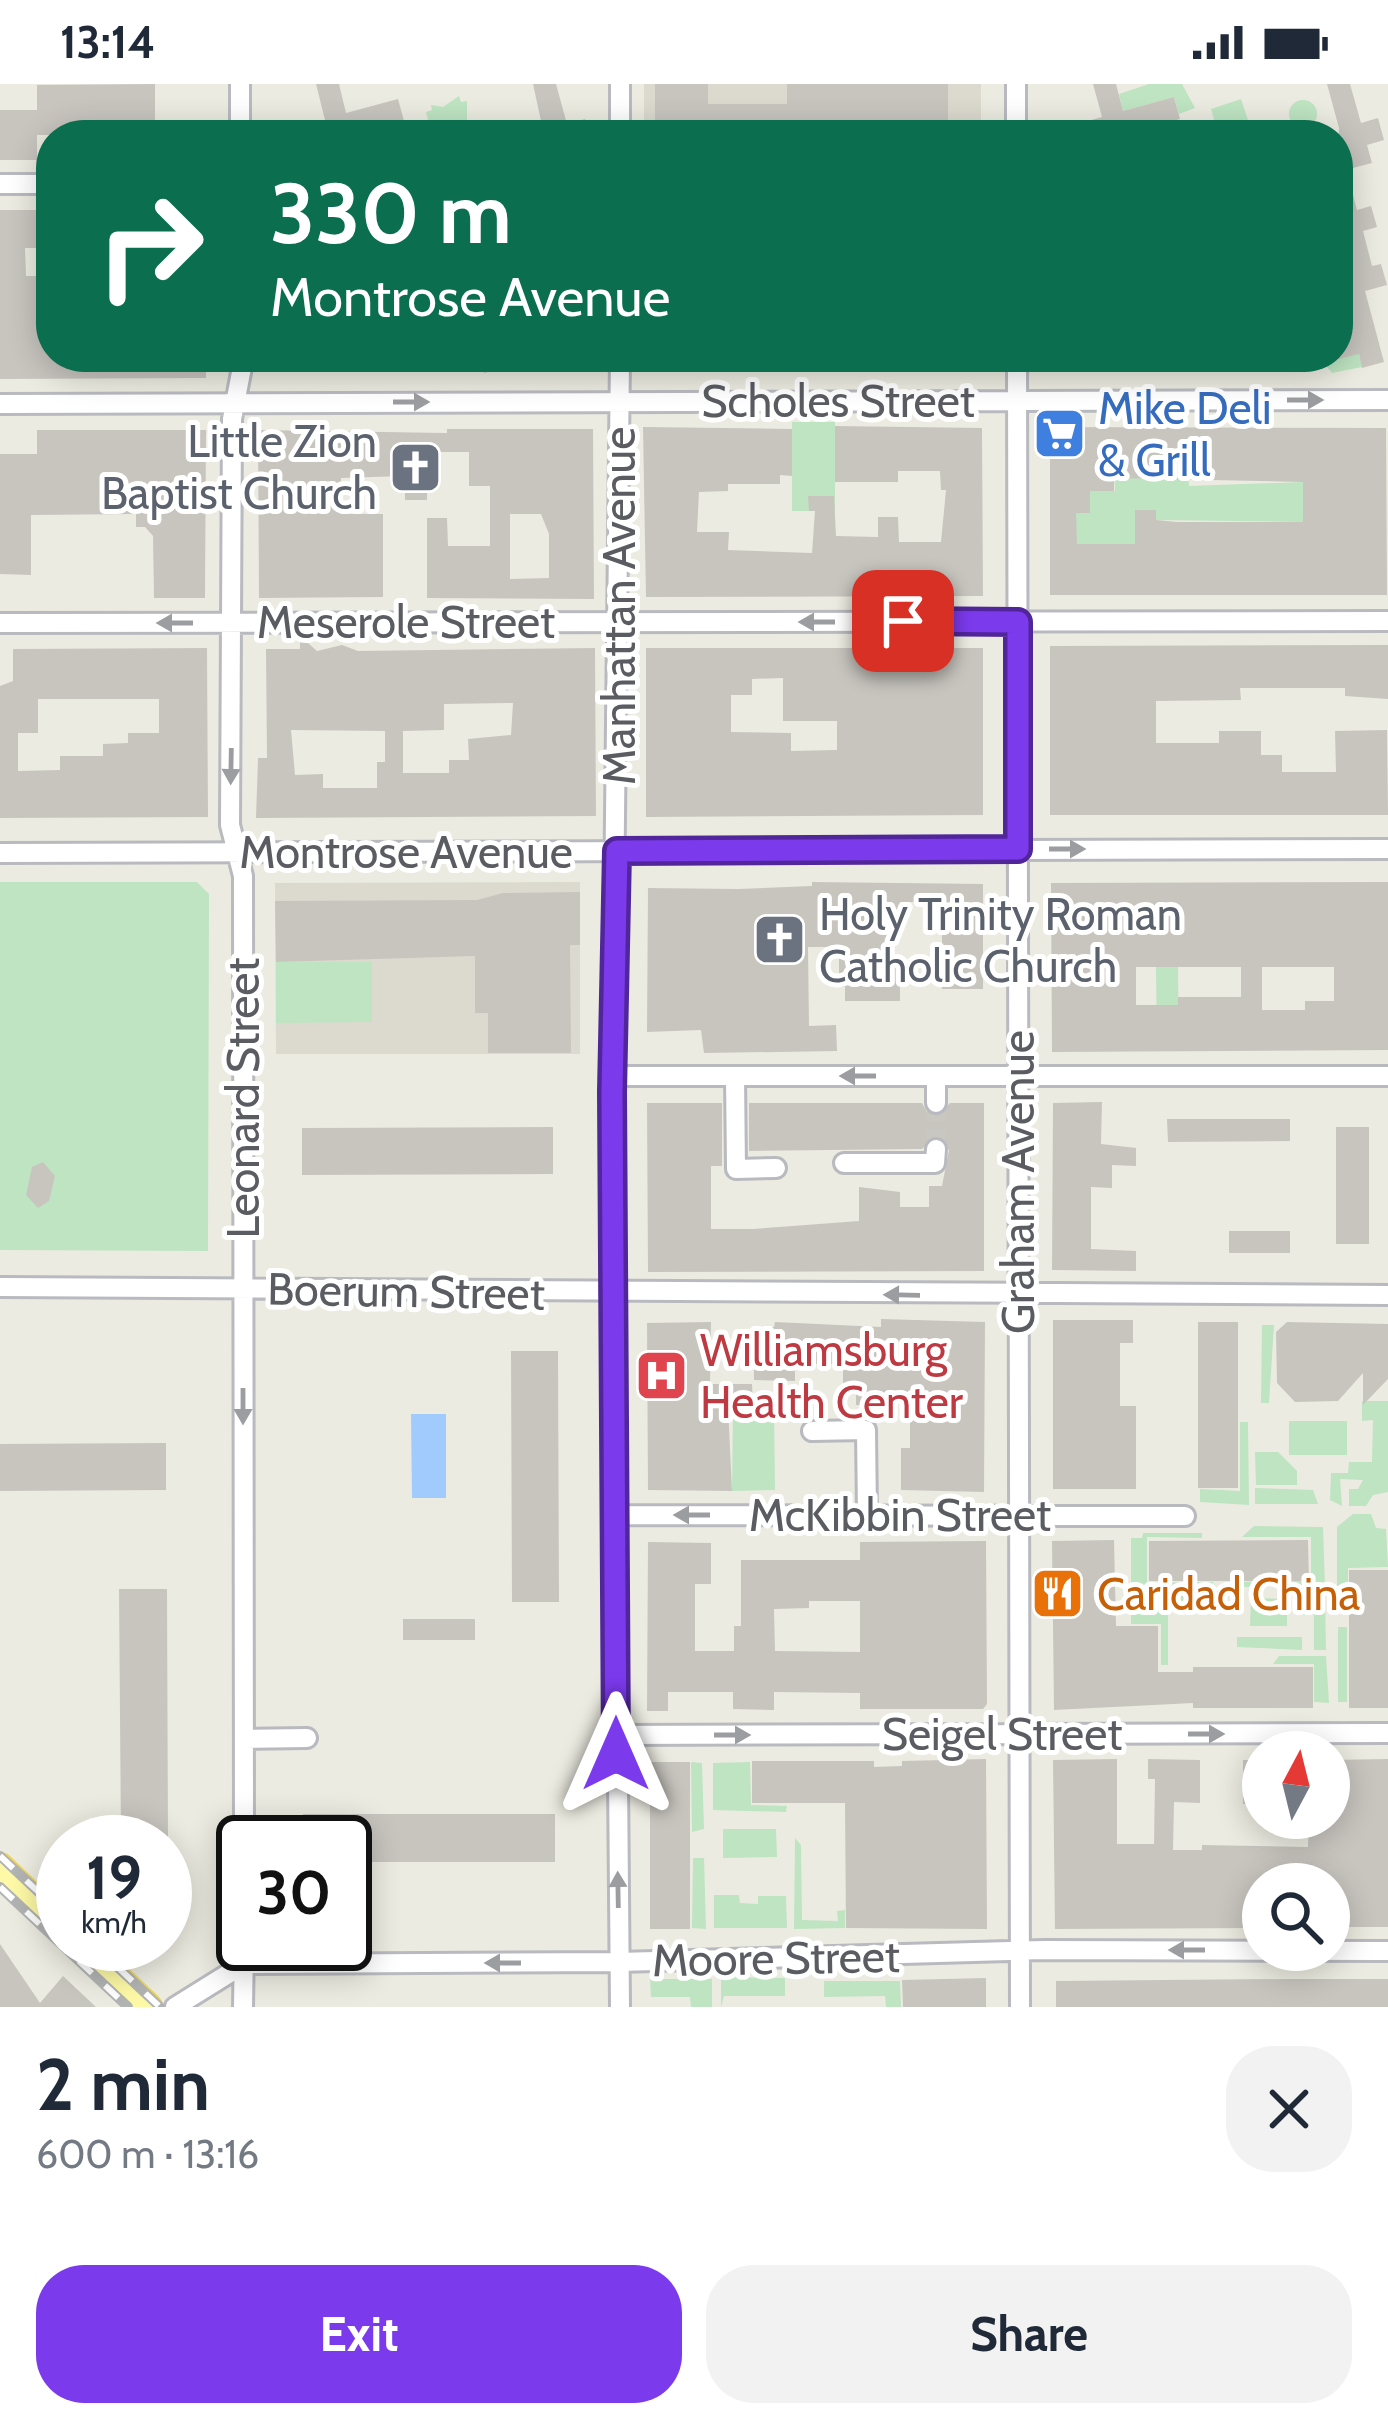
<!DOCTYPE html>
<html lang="en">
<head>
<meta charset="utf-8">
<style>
	:root { --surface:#fff; --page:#f2f2f3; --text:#1f2937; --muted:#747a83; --accent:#7c3aed }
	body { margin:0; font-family:Cabin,sans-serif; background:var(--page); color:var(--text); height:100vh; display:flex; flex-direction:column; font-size:45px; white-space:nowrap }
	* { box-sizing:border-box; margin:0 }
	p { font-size:39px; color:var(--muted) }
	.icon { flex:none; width:66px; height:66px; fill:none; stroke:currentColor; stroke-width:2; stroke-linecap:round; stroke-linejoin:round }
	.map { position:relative; height:1923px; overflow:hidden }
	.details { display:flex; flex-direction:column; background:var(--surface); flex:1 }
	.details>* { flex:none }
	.top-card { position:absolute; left:36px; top:36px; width:1317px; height:252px; border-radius:48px; box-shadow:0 6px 30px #0003; background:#0b6e4f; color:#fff; overflow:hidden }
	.needle { width:78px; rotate:7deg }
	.fabs { position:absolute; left:1242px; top:1647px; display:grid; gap:24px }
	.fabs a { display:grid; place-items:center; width:108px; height:108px; border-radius:50%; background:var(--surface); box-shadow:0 6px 30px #0003; font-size:60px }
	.speed { position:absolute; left:36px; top:1731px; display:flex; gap:24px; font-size:60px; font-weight:700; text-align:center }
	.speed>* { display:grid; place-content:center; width:156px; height:156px; border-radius:50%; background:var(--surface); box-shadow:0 6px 30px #0003; line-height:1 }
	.speed small { font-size:30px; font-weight:400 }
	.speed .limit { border:6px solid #111; border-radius:18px; background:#fff; color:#111 }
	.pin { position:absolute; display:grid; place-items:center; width:102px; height:102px; color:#fff; margin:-51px; border-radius:24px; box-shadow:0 6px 18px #0006 }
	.me { position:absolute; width:132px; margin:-66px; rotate:0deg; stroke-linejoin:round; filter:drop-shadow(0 0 9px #0008) }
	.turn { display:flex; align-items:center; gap:42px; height:252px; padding:0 36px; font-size:54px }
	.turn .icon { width:156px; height:156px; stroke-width:2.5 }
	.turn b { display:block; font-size:84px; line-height:102px }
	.round { display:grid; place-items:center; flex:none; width:126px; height:126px; border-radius:48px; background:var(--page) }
	.head { display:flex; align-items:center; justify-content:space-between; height:204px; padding:0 36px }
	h1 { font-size:72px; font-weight:700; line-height:90px }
	.primary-button { display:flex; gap:24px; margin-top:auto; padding:24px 36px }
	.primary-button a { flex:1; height:138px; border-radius:48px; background:var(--accent); color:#fff; font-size:48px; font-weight:700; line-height:138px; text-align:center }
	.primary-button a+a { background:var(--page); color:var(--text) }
	.status { display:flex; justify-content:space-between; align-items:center; height:84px; padding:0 60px; background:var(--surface); direction:ltr }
	.status svg { height:33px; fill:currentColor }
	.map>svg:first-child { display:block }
</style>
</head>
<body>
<div class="status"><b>13:14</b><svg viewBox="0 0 49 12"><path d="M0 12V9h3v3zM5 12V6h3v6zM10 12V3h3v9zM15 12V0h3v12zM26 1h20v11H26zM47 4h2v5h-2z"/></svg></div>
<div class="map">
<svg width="1388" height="1923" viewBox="0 0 1388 1923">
	<rect width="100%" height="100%" fill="#ecebe1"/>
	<path fill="#dcdacf" d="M644 0H981V51H644Z
		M580 798V970H276L275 799Z"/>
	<path fill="#bee4c2" d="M1149 0H1182L1195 24 1179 30 1174 13 1123 27 1119 10Z
		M459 12 461 18 467 17V41L477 51H432L426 28 432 26 431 21 443 23Z
		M1241 15 1249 39 1229 45 1215 39 1211 25Z
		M1289 30a14 14 0 1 1 28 0a14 14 0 1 1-28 0Z
		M1359 270 1362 283 1332 289 1319 273Z
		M653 273H978L976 286H946L945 280 653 282Z
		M792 338H835V427H792Z
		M1114 381 1188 390 1189 402 1303 398V438L1156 436 1155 426H1135V479L1113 460 1071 470V429L1090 428V407H1115Z
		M0 798H197L209 810 208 1167 0 1166Z
		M276 878H372V938L276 939Z
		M1156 883H1178L1179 967H1157Z
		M1262 1241H1274L1269 1319H1261Z
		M1362 1317H1388V1408L1373 1411 1366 1422H1349V1405H1358L1363 1396 1340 1395 1342 1422 1330 1416 1331 1389H1348L1349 1378H1372L1373 1336 1362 1337Z
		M733 1321 774 1323 775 1406 732 1407Z
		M1289 1337H1347V1371H1289Z
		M1240 1338H1248L1249 1421 1200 1418V1405L1240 1407Z
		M1255 1368H1278L1297 1387V1401H1256Z
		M1255 1404 1313 1406 1318 1420H1255Z
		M1353 1430H1371L1376 1444 1386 1445 1388 1483 1348 1484V1528L1337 1515V1443Z
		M1254 1442 1323 1443 1325 1503H1236L1227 1498 1311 1497V1453H1242Z
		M1143 1449H1202V1454L1147 1453V1499L1213 1498V1511H1193L1192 1525 1168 1526V1581H1161V1540H1131V1454H1142Z
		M1325 1512 1326 1566H1314V1531H1302V1513Z
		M1251 1514 1287 1515V1542H1250Z
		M1338 1543H1347V1618H1338Z
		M1237 1553H1302V1566L1237 1563Z
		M1279 1572H1326L1329 1619 1314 1618V1580H1273Z
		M691 1678 702 1679 704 1745 692 1748Z
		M750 1678 751 1721 787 1722 786 1728 713 1726V1679Z
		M723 1745H776L777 1773 723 1774Z
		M795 1754 801 1761 802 1836 838 1837 837 1827 845 1826V1844L794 1845Z
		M693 1774H704L706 1845 692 1844Z
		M714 1811H739L740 1819 758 1820V1812H786L787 1844H714Z
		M721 1893 785 1894V1912H724L721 1923Z
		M650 1895H712V1923H691L690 1913H651Z
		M824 1897H900L901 1923H886L885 1912 824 1913Z"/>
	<path fill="#a1cafd" d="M411 1330H446V1414H412Z"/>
	<path fill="#c8c5bf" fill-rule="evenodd" d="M155 0V36H204V51H37V76H0V26H37V1Z
		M316 0H339L346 29 398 15 404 37 391 40 394 51H372L371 46 286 51 285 46 325 36Z
		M533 0H556L567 40 585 35 590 51H544Z
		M655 0H708V20H787V0H948V51H676V40H655Z
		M1093 0H1116L1123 27 1174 13 1180 35 1173 37 1177 51H1054L1053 47 1102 33Z
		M1327 0H1350L1361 39 1378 34 1384 56 1367 61 1372 79 1349 85 1344 67 1338 69 1339 44Z
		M1353 111 1357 126 1371 122 1377 143 1363 147 1372 182 1381 180 1387 201 1365 207 1384 278 1362 284 1359 270 1338 275V251L1353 247 1343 213 1338 214V191L1351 188 1338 140V115Z
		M0 126H36L37 164H25L26 192H51V273H206V294L0 295Z
		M480 273H524L525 278 484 289Z
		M1050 273H1111L1106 287 1050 286Z
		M835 342 982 344 983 512 646 513 643 343 792 345V392L780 391V400H728V407L699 408 697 448H729L728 466 812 469 815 427H809L808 412H834L836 452 878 453V433H898L899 458H941L946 406H941L940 387H898V398H835Z
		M1050 343 1386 344 1387 511H1050ZM1114 394 1303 398V438H1177L1156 436V426H1135V460H1077L1076 429H1090V407H1114Z
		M447 345H593L594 515 427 514V434H447L448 462H490V402H469V368H427V416H405V392L341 394V430H383V513L259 514 258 346 447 349ZM510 430H541L549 450V494L510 495Z
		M37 346H206L205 514H154L153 452 145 443H136V430L31 431V491L0 490V370H37Z
		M300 552 317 567 342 561 358 567 595 564 596 732 256 734 258 674H267L266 565H300ZM513 619 511 651 468 655 469 676H449V689H403V647L444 646V620ZM291 646 385 647V678H377V704H323V690L295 691Z
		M1388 561V615L1345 612V604H1240L1241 616 1156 617V659H1219V647H1261V671H1282V688H1336L1335 647 1387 646 1388 731H1050V562Z
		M207 564 208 733 0 734V602L13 597V565ZM38 615H159V649H128V659L103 660V672H60V686L18 687V649H38Z
		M646 564H983V731L646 733ZM783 594V637H837V666L791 667V649L731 648V611H752V595Z
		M812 798 983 800V905H942V818H900V828H893V879H900V917H845V903H839V863H808L809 942 836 941 837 967 704 969 701 946 647 948 648 804 738 805 812 802Z
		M1388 798V966L1052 968 1051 799ZM1136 883H1241V913H1178V921H1136ZM1262 883H1334V917H1305V926H1262Z
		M580 808V861H570L571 969H488V929H475V872L276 878 275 817 477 816 503 809Z
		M1102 1018 1101 1060 1136 1064V1082L1112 1081V1104L1091 1103V1165L1136 1167V1187L1052 1186 1053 1019Z
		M647 1019H722V1082H711V1145H753L859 1137V1103L900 1108V1123H929V1102H942L949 1066 936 1052 922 1065 749 1067V1019H922L928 1030 937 1032 950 1019H984V1187L648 1188Z
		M1167 1035H1290V1057L1168 1058Z
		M553 1043V1090L302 1091V1044Z
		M1336 1043H1369V1160H1336Z
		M43 1078 55 1092 49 1117 38 1124 26 1111 32 1083Z
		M1229 1147H1290V1169H1229Z
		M881 1235 985 1238 984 1408 901 1406V1364H910V1311L880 1310V1322L856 1321V1311H843V1280H795V1297L754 1296V1243H774L775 1238 881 1243Z
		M1053 1236H1133V1259H1120V1322H1136V1405H1053Z
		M711 1238 710 1300H752L753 1321H728L732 1407 648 1406 647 1239Z
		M1198 1238H1238V1404H1198Z
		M1287 1238 1388 1240V1295L1363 1321V1289L1338 1317 1295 1318 1277 1299 1276 1248Z
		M511 1267H558L559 1518H512Z
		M166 1359V1406L0 1407V1360Z
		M1114 1456 1116 1542H1158V1588H1193V1583H1313V1624H1193V1619L1054 1626 1052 1457Z
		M1308 1456 1309 1497H1149V1457Z
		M986 1457 987 1620 983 1625H860V1609L774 1608V1626L733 1625V1608H668V1627H647L648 1458 711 1459V1500H695V1567H734V1542H741V1476H860V1458ZM809 1517H860V1568L775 1567 774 1525 809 1524Z
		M1349 1486H1388V1624H1349Z
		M119 1505H167L168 1756H121Z
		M403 1535H475V1556H403Z
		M986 1675 987 1845 846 1844 845 1719H752V1677H874V1683L902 1682V1677Z
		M1117 1675V1760H1154L1155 1695H1148V1675L1200 1676V1719L1174 1718 1173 1766H1202V1761L1308 1763 1309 1734H1329V1676L1388 1675V1843H1329V1800H1263V1844L1055 1845 1053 1676Z
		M1243 1676H1263V1720H1243Z
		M650 1678H690V1845H650Z
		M303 1730H555V1778H345V1758H303Z
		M0 1860 40 1919 63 1892 96 1923H0Z
		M986 1894V1923H903L902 1896Z
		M1286 1895H1388V1923H1056V1897Z"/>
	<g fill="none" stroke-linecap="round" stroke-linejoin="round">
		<path stroke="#c8c7c1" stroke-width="18" stroke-dasharray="18 9" stroke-linecap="butt" d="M936 1019V1065"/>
		<defs>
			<path id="minor" d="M240 0V51
				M620 0V51
				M1016 0V51
				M0 100H51
				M1017 273 1020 1923
				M0 320 1388 316
				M0 539 1388 537
				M0 769 1388 765
				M614 992H1388
				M735 992 736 1085 776 1084
				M936 1019V993
				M844 1079H935L936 1065
				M0 1203 1388 1211
				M812 1347 866 1346 867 1431
				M615 1431 1185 1432
				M615 1651 1388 1649
				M244 1655 307 1654
				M244 1758 243 792 230 741 232 335 244 273
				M175 1923 244 1880 619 1878 1044 1866 1388 1867
				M243 1923 244 1860
				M620 1923 612 1008 620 273"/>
			<path id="major" d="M0 1783 63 1843
				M81 1860 148 1923"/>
		</defs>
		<use href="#minor" stroke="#b9bac0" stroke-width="24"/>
		<use href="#major" stroke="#eed559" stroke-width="30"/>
		<use href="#minor" stroke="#fff" stroke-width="18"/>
		<use href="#major" stroke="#fdf9a6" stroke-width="24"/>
		<defs>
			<path id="rail" d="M0 1772 63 1831
				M0 1803 128 1923
				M93 1860 160 1923"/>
		</defs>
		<use href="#rail" stroke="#b2b3b3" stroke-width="10"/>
		<use href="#rail" stroke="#fff" stroke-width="6" stroke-dasharray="18" stroke-linecap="butt"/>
	</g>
	<defs><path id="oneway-solid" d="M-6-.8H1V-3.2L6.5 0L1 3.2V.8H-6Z" transform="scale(3)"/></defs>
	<g fill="#9c9da1">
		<use href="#oneway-solid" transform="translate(1305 316)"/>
		<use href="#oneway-solid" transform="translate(411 318)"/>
		<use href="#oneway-solid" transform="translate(817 538) rotate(180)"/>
		<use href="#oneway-solid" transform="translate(175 539) rotate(180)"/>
		<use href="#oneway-solid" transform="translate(231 682) rotate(91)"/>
		<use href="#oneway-solid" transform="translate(1067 765)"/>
		<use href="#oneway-solid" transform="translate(858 992) rotate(-180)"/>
		<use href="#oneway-solid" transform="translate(902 1211) rotate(-179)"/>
		<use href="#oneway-solid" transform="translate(243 1322) rotate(90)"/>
		<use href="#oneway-solid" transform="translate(692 1431) rotate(180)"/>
		<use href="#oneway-solid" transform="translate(1206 1650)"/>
		<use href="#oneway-solid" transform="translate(732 1651)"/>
		<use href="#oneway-solid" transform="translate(618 1806) rotate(-91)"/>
		<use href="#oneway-solid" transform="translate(1187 1866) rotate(-180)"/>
		<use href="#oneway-solid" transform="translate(503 1879) rotate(180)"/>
	</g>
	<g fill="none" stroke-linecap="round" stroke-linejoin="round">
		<defs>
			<path id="route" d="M616 1670 612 1008 617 767 1018 765V538L903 537"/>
		</defs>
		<use href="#route" stroke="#51269a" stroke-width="30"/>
		<use href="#route" stroke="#7c3aed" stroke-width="21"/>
	</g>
	<defs>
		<symbol id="supermarket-square" viewBox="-11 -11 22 22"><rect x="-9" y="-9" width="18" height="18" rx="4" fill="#3f7fe0" stroke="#fff"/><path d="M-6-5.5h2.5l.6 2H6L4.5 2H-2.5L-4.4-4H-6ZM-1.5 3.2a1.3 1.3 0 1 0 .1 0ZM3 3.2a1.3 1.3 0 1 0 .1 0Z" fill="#fff"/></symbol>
		<symbol id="church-square" viewBox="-11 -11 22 22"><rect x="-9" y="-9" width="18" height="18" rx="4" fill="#6b7280" stroke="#fff"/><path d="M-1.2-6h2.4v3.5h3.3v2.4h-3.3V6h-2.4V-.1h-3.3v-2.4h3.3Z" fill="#fff"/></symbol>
		<symbol id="hospital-square" viewBox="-11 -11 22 22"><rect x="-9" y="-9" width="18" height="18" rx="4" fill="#e0444e" stroke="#fff"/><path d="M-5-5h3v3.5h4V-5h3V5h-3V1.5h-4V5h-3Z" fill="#fff"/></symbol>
		<symbol id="restaurant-square" viewBox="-11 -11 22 22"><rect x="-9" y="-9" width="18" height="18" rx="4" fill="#e8710a" stroke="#fff"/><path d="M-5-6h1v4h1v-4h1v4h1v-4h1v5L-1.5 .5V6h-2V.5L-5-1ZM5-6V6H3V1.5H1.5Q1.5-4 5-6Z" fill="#fff"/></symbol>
	</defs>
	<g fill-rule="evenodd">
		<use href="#supermarket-square" x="1030" y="320" width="59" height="59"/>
		<use href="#church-square" x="386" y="354" width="59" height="59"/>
		<use href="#church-square" x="750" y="826" width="59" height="59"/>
		<use href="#hospital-square" x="632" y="1262" width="59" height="59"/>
		<use href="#restaurant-square" x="1028" y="1480" width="59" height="59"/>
	</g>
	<g text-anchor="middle" stroke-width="10" stroke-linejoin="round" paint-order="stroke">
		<g font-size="45" fill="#5a5c62" stroke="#fff">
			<text x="838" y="333">Scholes Street</text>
			<text transform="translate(619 522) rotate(-90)" y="16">Manhattan Avenue</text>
			<text x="406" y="554">Meserole Street</text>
			<text x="406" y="784">Montrose Avenue</text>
			<text transform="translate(243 1014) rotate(-90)" y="16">Leonard Street</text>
			<text transform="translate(1018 1098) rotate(-90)" y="16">Graham Avenue</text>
			<text transform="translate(406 1207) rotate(1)" y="16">Boerum Street</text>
			<text x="900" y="1447">McKibbin Street</text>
			<text x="1002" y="1666">Seigel Street</text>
			<text transform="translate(776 1874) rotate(-1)" y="16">Moore Street</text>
		</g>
		<g font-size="45" fill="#366cbe" stroke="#fff" text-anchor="start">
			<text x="1098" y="340">Mike Deli<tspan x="1098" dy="52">&amp; Grill</tspan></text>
		</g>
		<g font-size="45" fill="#5b616d" stroke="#fff" text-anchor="end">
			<text x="377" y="373">Little Zion<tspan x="377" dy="52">Baptist Church</tspan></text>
			<text x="819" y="846" text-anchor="start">Holy Trinity Roman<tspan x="819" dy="52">Catholic Church</tspan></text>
		</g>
		<g font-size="45" fill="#be3a42" stroke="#fff" text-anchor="start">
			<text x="700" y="1282">Williamsburg<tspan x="700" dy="52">Health Center</tspan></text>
		</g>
		<g font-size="45" fill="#c56008" stroke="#fff" text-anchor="start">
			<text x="1097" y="1526">Caridad China</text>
		</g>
	</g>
</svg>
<div class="fabs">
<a><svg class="needle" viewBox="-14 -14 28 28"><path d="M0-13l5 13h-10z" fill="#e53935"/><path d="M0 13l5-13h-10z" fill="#747a83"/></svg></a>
<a><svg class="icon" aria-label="search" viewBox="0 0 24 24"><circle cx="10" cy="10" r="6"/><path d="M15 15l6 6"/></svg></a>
</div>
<div class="speed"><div>19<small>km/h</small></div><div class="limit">30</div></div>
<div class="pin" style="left:903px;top:537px;background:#d93025"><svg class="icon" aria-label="arrive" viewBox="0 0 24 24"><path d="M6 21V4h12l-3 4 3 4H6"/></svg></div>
<svg class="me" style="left:616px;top:1670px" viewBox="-20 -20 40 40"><path d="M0-17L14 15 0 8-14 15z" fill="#7c3aed" stroke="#fff" stroke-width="4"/></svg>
<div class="top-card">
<div class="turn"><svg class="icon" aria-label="right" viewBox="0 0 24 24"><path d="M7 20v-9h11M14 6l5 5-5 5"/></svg><div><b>330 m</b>Montrose Avenue</div></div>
</div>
</div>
<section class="details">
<div class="head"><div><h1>2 min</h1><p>600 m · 13:16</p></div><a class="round"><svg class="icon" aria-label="close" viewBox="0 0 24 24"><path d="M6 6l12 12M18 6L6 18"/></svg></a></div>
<div class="primary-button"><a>Exit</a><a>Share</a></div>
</section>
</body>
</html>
